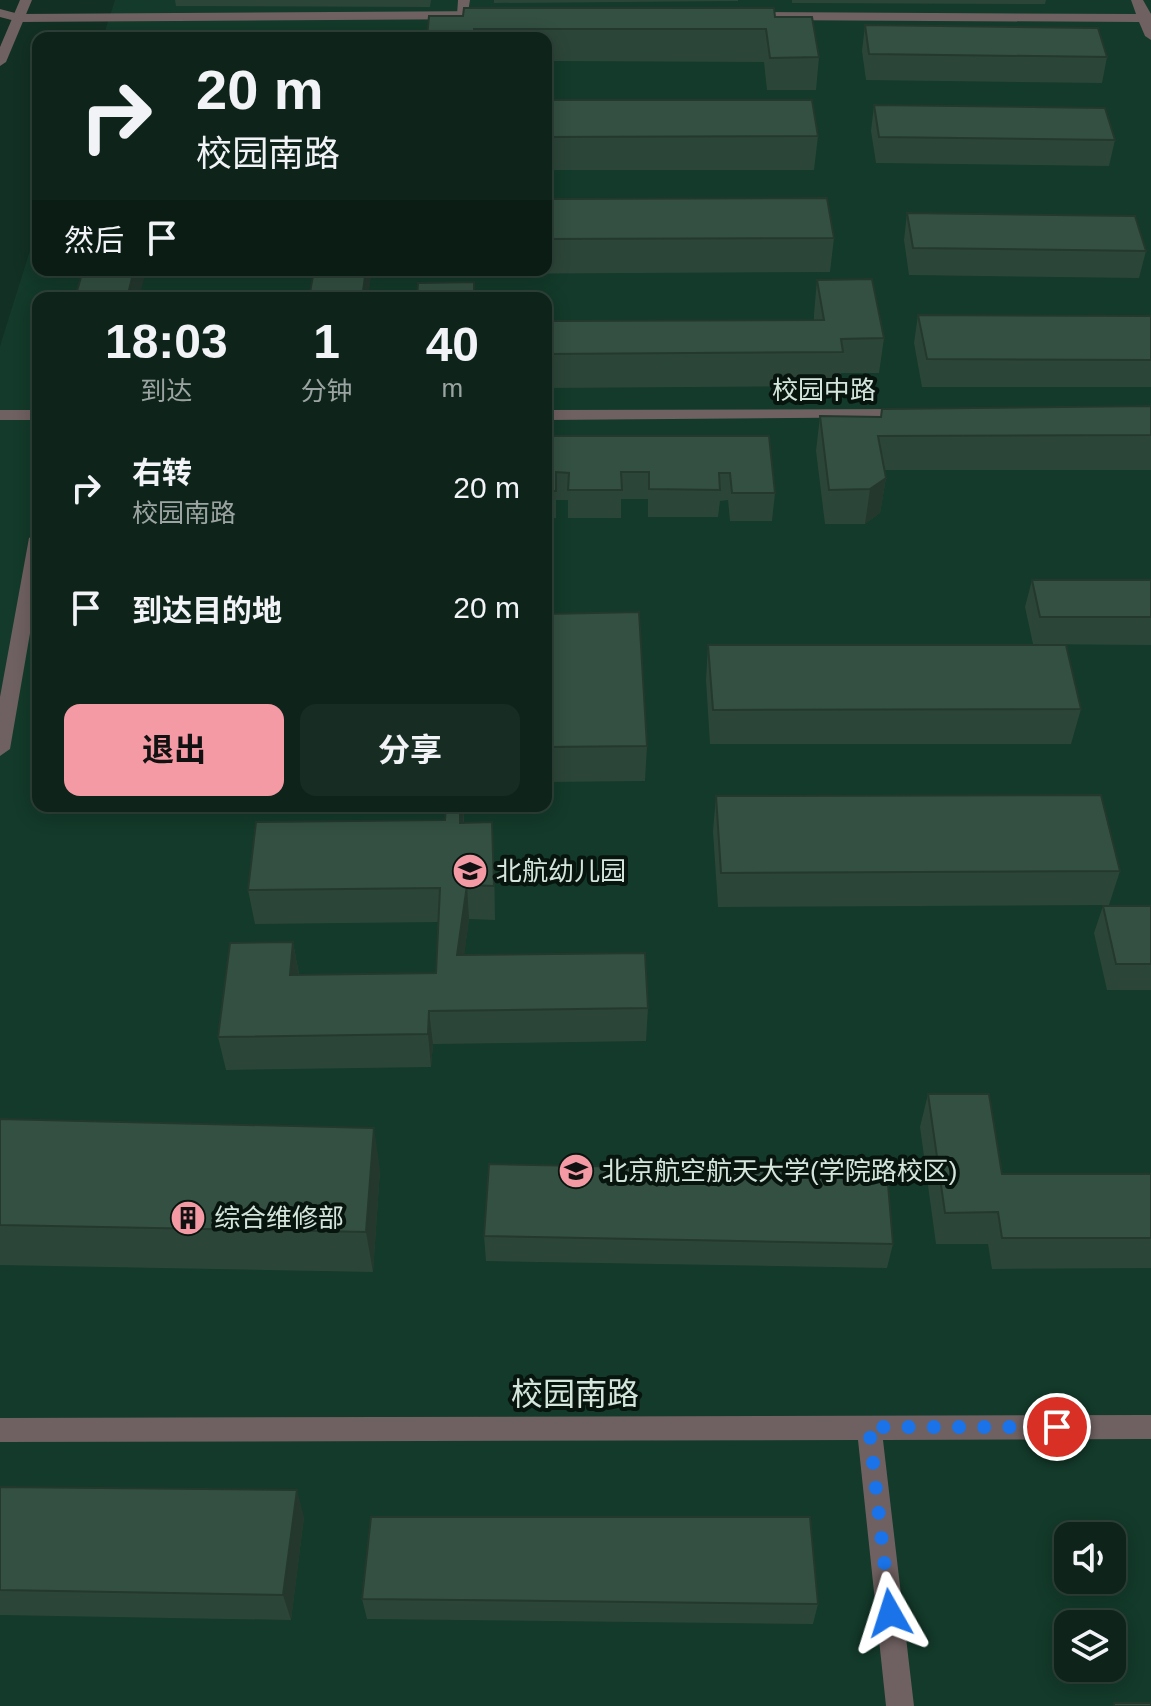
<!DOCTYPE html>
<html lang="zh">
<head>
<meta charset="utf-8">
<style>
	:root { --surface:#0e241a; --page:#172c23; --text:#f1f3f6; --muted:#9ba4a2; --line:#2e4139; --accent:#f49aa5 }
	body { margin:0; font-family:Helvetica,"Noto Sans SC",sans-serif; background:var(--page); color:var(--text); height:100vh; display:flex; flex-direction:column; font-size:30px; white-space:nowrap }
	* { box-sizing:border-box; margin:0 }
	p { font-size:26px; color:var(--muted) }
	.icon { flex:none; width:44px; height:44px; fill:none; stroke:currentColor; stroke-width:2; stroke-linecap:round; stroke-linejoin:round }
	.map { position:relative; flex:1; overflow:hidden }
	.sheet { position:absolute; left:32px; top:292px; width:520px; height:520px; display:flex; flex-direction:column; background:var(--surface); border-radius:16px; box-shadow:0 4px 20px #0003,0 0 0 2px var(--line) }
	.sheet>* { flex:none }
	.top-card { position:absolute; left:32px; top:32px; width:520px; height:244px; border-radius:16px; box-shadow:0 4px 20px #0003,0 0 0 2px var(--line); background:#0e241a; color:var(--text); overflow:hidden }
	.buttons { position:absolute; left:1054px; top:1522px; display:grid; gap:16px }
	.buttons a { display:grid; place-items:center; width:72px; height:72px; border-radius:16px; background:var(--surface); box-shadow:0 4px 20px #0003,0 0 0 2px var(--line); font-size:40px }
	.pin { position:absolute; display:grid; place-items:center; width:68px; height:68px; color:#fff; margin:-34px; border:4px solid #fff; border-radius:50%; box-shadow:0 2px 8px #0007 }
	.me { position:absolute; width:88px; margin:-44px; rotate:354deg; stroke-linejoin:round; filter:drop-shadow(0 0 6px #0008) }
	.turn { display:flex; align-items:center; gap:28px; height:168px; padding:0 32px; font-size:36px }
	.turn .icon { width:104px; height:104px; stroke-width:2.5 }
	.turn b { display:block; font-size:56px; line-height:68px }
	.then { display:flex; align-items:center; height:76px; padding:0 32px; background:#0003; gap:16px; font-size:30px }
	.eta { display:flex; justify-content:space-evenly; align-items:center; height:136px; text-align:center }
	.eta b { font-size:48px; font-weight:700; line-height:56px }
	.action { display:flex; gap:16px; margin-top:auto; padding:16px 32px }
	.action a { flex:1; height:92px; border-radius:16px; background:var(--accent); color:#111; font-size:32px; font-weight:700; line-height:92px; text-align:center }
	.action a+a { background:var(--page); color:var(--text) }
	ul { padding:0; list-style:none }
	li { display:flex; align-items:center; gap:24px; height:120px; padding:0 32px }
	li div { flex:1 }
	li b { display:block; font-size:30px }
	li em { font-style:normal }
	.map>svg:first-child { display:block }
</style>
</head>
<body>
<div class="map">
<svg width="1151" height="1706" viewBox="0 0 1151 1706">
	<rect width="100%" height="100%" fill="#123023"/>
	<path fill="#133a2a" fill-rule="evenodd" d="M115 0H1151V1706H0V346L38 225V270H546V38H99L104 34ZM38 298H546V806H38ZM1068 1536H1112V1580H1068ZM1068 1624H1112V1668H1068Z"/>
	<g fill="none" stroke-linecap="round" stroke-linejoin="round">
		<path fill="#6f6061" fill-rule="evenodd" d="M458 0H470L467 18 457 15Z
			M906 409 912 411V417L546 420V410Z
			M0 410H38V420H0Z"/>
		<path fill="#6f6061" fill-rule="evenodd" d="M1131 0H1143L1151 14V40L1145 36 1139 22 747 20 741 16 747 12 1136 14Z
			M0 9 19 14 491 11 497 15 491 19 19 22 0 17Z
			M38 532V587L10 749 0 756V697L29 538Z
			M1151 1415V1439L883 1440 914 1706H886L858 1440 0 1442V1418Z"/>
		<path fill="#6f6061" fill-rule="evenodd" d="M20 0H32L6 62 0 66V47Z"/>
	</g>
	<path fill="#2c4539" d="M175 0H431L430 7 176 6Z
		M494 0H738V1L494 3Z
		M792 0H1046L1045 4 792 3Z
		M429 16 775 17 819 57 816 90H767L764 62 546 61V38H427Z
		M865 25 1107 57 1102 83 866 80 862 51Z
		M546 100 818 136 814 170H546Z
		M874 105 1115 140 1109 166 876 163 871 131Z
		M546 199 834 238 830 272 452 274V270H546Z
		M907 213 1146 251 1139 278 909 275 904 240Z
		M817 280 884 338 879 373H841L839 386 546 388V321L814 320V314Z
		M918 315 1151 316V387H922L914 343Z
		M1151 406V470H884L886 478 880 513 865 524H825L816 451 820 416 881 417 882 409Z
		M546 436H769L775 493 772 521H730L728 500 720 501 718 517H648V499H621V518H568V500H556V518H546Z
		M1032 580H1151V645L1033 644 1025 607Z
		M546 614 647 746 645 781 546 782Z
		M708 645 1081 709 1071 744H710L706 680Z
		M716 796 1120 871 1109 905 718 907 713 831Z
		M446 806H464V823L494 857 495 920 469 919 464 955 648 1008 646 1041 433 1044 431 1067 226 1070 218 1037 293 942 299 974 436 973 438 922 255 924 248 890 445 820Z
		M1103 906H1151V990H1107L1094 933Z
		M928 1094 1002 1174H1151V1268L992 1269 988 1244H936L920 1127Z
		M0 1119 380 1170 373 1272 0 1265Z
		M484 1236 893 1244 887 1268 486 1261Z
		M0 1487 304 1517 291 1620 0 1615Z
		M362 1599 818 1604 813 1624 367 1619Z"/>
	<path fill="#24382e" d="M134 270H144L145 275 139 298H127Z
		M366 270H372L368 298H362Z
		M886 478 880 513 865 524 870 489Z
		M460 806H464L462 858 460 823Z
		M467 885 469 919 460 989 457 955Z
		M293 942 299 976 290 975Z
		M429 1011 433 1044 431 1067 428 1034Z
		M374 1128 380 1170 373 1272 366 1232Z
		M297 1490 304 1517 291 1620 283 1595Z"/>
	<path fill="#335042" stroke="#24382e" stroke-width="2" d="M464 8H774L775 17H812L819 57 770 58 766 29H474V38H427L429 16H463Z
		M865 25 1098 28 1107 57 869 54Z
		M546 100H812L818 136 546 137Z
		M874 105 1105 108 1115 140 879 137Z
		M827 198 834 238 546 239V199Z
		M907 213 1135 216 1146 251 913 248Z
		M83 270H134L127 298H75Z
		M314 270H366L362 298H309Z
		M872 279 884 338 841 339 843 352 546 354V321L824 320 817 280Z
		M474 282V298H417L418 283Z
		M918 315 1151 316V360L927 359Z
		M1151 406V435L878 436 886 478 870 489 829 490 820 416 881 417 882 409Z
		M546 436H769L775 493H732L730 473H719L720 490 649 489V472H621L622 490H568L569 473 556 472V491H546Z
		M1032 580H1151V617H1040Z
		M639 612 647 746 546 747V614Z
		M708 645H1066L1081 709 713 710Z
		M1101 795 1120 871 721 873 716 796Z
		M446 806H460V823L492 822 494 886 467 885 457 955 645 953 648 1008 429 1011 428 1034 218 1037 230 943 293 942 290 975 436 973 440 888 248 890 256 822 445 820Z
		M1103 906H1151V964H1116Z
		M928 1094H989L1002 1174H1151V1238H1002L998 1212 945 1213Z
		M0 1119 374 1128 366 1232 0 1225Z
		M489 1164 887 1172 893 1244 484 1236Z
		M0 1487 297 1490 283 1595 0 1590Z
		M371 1517H810L818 1604 362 1599Z
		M1114 1703H1151V1706H1114Z"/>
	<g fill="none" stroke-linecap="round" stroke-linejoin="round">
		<path stroke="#1a73e8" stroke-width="14" stroke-dasharray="0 25.2" d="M890 1613 869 1427H1057"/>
	</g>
	<defs>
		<symbol id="school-disc" viewBox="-11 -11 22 22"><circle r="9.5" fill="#f49aa5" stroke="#08150f"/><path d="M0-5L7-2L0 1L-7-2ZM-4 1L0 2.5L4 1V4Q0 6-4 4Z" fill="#111"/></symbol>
		<symbol id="university-disc" viewBox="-11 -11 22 22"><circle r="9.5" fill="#f49aa5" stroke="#08150f"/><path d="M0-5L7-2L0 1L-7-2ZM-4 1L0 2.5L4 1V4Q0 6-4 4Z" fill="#111"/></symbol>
		<symbol id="building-disc" viewBox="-11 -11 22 22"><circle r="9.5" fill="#f49aa5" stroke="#08150f"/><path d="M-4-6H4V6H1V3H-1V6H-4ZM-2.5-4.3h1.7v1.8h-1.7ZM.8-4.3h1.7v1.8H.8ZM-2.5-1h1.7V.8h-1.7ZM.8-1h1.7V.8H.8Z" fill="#111"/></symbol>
	</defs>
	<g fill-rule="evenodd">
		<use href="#school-disc" x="450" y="851" width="40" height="40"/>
		<use href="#university-disc" x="556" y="1151" width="40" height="40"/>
		<use href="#building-disc" x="168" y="1198" width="40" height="40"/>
	</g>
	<g text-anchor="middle" stroke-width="8" stroke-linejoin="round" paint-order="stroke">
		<g font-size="26" fill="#d4e5dc" stroke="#08150f">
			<text x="824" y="399">校园中路</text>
		</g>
		<g font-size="26" fill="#d4e5dc" stroke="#08150f" text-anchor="start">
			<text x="496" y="880">北航幼儿园</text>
			<text x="602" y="1180">北京航空航天大学(学院路校区)</text>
			<text x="214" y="1227">综合维修部</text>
		</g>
		<g font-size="32" fill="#d4e5dc" stroke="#08150f">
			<text x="575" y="1405">校园南路</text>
		</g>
	</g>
</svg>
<div class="buttons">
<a><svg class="icon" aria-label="sound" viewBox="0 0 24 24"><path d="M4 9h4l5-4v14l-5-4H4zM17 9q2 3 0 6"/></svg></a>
<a><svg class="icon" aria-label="layers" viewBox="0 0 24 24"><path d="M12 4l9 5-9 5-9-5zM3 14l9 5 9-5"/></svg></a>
</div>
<div class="pin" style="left:1057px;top:1427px;background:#d93025"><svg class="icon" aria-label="arrive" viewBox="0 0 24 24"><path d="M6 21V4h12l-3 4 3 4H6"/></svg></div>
<svg class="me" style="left:890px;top:1613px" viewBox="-20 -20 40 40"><path d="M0-17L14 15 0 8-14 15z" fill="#1a73e8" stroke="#fff" stroke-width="4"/></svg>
<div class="top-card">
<div class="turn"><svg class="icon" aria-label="right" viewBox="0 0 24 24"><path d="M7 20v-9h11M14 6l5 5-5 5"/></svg><div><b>20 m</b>校园南路</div></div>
<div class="then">然后<svg class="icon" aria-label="arrive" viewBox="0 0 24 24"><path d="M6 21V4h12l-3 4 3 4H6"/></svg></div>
</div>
<section class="sheet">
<div class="eta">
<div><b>18:03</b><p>到达</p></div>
<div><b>1</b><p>分钟</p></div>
<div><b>40</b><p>m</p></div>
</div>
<ul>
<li><svg class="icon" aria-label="right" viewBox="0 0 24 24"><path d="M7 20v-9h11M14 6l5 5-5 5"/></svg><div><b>右转</b><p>校园南路</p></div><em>20 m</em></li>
<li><svg class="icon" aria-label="arrive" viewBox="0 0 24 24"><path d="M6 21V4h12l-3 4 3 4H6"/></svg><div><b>到达目的地</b></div><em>20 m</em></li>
</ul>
<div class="action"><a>退出</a><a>分享</a></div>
</section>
</div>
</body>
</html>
